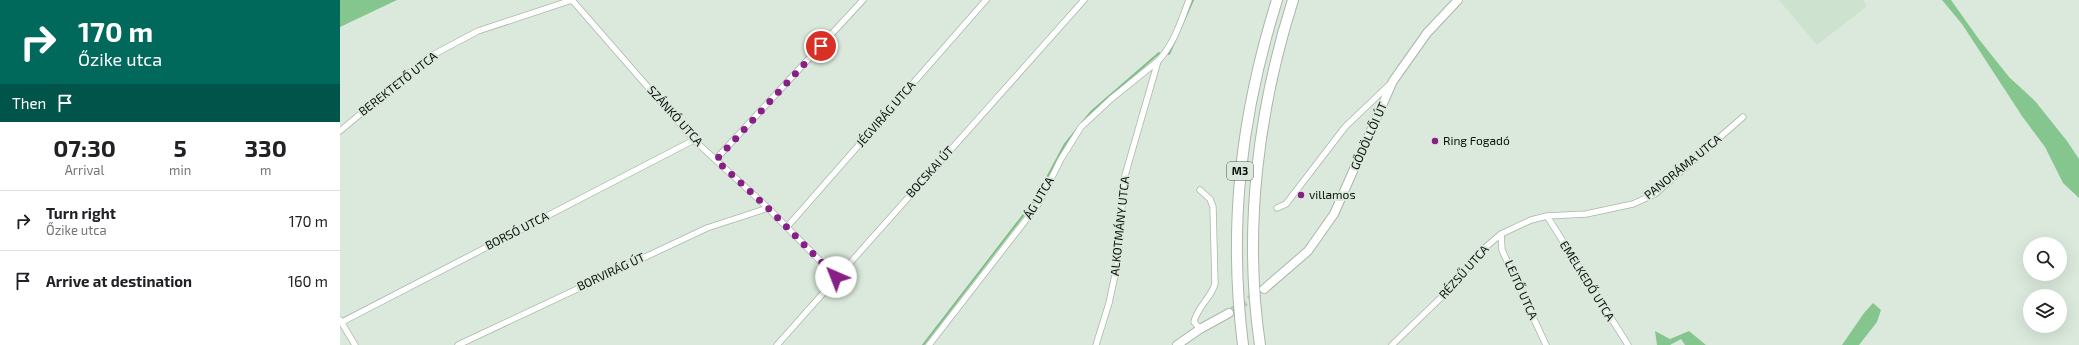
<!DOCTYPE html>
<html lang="en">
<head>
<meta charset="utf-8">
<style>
	:root { --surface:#fff; --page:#f6f6f6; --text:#202124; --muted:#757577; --line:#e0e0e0 }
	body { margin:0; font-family:"Exo 2",sans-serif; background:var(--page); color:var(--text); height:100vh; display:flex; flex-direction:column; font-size:15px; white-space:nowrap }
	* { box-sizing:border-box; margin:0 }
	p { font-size:13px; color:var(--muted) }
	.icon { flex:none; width:22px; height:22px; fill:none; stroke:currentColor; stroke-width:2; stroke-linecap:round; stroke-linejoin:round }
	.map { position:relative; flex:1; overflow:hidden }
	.sheet { display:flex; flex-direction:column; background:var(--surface); width:340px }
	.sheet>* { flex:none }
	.banner { background:#00695c; color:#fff; overflow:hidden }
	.fabs { position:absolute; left:1683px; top:237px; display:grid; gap:8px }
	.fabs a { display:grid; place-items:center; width:44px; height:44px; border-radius:50%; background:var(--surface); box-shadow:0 4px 16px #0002; font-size:20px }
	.pin { position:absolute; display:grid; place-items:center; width:34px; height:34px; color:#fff; margin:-17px; border:2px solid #fff; border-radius:50%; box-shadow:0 1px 4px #0007 }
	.me { position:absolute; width:44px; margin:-22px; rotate:316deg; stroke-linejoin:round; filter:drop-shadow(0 0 3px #0008) }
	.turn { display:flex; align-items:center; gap:14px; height:84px; padding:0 12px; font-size:18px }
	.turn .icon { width:52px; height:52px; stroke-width:2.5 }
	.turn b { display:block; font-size:28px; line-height:34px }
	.then { display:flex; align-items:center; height:38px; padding:0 12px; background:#0003; gap:8px; font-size:15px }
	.eta { display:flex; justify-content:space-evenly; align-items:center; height:68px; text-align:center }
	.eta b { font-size:24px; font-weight:700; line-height:28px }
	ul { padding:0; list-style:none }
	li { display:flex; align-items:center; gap:12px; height:60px; padding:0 12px; border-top:1px solid var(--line) }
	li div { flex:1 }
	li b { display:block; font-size:15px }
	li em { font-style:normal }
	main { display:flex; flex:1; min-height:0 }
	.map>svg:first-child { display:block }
</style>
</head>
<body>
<main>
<section class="sheet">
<div class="banner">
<div class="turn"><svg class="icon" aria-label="right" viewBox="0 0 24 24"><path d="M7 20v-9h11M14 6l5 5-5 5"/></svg><div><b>170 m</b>Őzike utca</div></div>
<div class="then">Then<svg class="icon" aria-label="arrive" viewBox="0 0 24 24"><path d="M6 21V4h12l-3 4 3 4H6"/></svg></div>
</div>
<div class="eta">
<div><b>07:30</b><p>Arrival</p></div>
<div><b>5</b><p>min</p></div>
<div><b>330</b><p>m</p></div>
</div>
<ul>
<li><svg class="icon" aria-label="right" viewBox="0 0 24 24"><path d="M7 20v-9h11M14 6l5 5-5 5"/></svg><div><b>Turn right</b><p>Őzike utca</p></div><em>170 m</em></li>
<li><svg class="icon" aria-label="arrive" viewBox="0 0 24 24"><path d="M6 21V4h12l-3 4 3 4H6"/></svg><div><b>Arrive at destination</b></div><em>160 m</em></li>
</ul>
</section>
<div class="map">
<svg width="1739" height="345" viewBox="0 0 1739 345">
	<rect width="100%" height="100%" fill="#dbe9dc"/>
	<path fill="#cde2cf" d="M1439 0H1523L1527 6 1477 45Z"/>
	<path fill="#85c68f" d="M0 0H57L0 27Z
		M1602 0H1611L1638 38 1669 77 1695 101 1727 141 1739 159V198L1723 183 1705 147 1682 116 1622 24Z
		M1533 303 1541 310 1537 322 1519 345H1502L1524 313Z
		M1315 331 1330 339 1349 331 1366 345H1345L1341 339 1330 345H1317Z"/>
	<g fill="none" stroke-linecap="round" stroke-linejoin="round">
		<path stroke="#7cbd86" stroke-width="2" d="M829 54 853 0
			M742 123 752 111 819 53
			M583 345 695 200 725 144 737 129"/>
		<path stroke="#bcc8bd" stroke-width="8" stroke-dasharray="8 4" stroke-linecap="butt" d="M889 313 919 293"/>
		<defs>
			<path id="street" d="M232 0 354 140 428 208 496 277
				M0 131 87 58 138 31 232 0
				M376 159 523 0
				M937 208 946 204 1005 127 1049 85
				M1207 216 1288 345
				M447 227 646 0
				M1161 234 1162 250 1206 345
				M0 320 15 345
				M0 323 354 140
				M860 329 854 322C857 307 871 298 875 284L873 207 870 199 860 190
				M118 345 367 228 428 208
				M437 345 744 0
				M589 345 699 203 721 159 741 127 771 99 818 61C834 44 841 21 849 0
				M756 345 769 303 778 261 784 179 818 61
				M1052 345 1114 285 1141 251 1161 234 1191 220 1207 216 1246 214 1293 204 1315 194 1403 117"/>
			<path id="secondary" d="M924 289 968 251 994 214 1053 81 1087 33 1118 0
				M837 345 860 329 889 313"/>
			<path id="highway" d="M903 345C888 225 901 115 937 0
				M920 345C903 230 918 110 953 0"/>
		</defs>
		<use href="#street" stroke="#a9b7aa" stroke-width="7"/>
		<use href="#secondary" stroke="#a9b7aa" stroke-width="10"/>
		<use href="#highway" stroke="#a9b7aa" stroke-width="12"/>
		<use href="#street" stroke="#fff" stroke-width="5.5"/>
		<use href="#secondary" stroke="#fff" stroke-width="8"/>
		<use href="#highway" stroke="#fff" stroke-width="10"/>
	</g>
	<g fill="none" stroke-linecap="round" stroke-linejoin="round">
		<path stroke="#871f86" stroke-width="7" stroke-dasharray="0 12.6" d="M481 46 376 160 428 208 496 277"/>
	</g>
	<g fill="#871f86" stroke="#dbe9dc" stroke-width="1.5">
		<circle cx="1095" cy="141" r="4"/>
		<circle cx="961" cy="195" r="4"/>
	</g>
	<g text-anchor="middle" stroke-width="4" stroke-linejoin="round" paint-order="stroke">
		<rect fill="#dbe9dc" stroke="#49514a" stroke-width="1" x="887" y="162" width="26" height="18" rx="3"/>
		<g font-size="11" font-weight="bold" fill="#0b100c">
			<text x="900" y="175">M3</text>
		</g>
		<g font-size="12" fill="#0b100c" stroke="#dbe9dc">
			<text transform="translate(58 84) rotate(-38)" y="4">BEREKTETŐ UTCA</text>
			<text transform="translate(546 114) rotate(-49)" y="4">JÉGVIRÁG UTCA</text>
			<text transform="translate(335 116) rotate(48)" y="4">SZÁNKÓ UTCA</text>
			<text transform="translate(1029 136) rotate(-66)" y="4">GÖDÖLLŐI ÚT</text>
			<text transform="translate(1343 167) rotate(-39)" y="4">PANORÁMA UTCA</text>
			<text transform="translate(590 172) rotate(-48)" y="4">BOCSKAI ÚT</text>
			<text transform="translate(699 198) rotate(-59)" y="4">ÁG UTCA</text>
			<text transform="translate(780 226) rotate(-84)" y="4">ALKOTMÁNY UTCA</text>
			<text transform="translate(177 231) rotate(-27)" y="4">BORSÓ UTCA</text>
			<text transform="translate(271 272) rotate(-25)" y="4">BORVIRÁG ÚT</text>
			<text transform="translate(1124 272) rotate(-48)" y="4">RÉZSŰ UTCA</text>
			<text transform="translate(1247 281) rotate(58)" y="4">EMELKEDŐ UTCA</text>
			<text transform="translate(1181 290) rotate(66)" y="4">LEJTŐ UTCA</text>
		</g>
		<g font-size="12" fill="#0b100c" stroke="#dbe9dc" text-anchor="start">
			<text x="1103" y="145">Ring Fogadó</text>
			<text x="969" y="199">villamos</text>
		</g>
	</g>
</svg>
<div class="fabs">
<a><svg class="icon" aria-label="search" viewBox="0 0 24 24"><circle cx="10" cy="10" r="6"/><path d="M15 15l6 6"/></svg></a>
<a><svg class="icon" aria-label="layers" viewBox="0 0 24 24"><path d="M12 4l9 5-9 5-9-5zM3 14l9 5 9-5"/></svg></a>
</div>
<div class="pin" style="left:481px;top:46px;background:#d93025"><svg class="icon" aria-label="arrive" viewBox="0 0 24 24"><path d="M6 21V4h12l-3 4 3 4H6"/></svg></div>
<svg class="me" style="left:496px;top:277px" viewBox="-20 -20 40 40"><circle r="19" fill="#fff"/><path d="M0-13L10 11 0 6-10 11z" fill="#871f86"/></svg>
</div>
</main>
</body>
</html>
